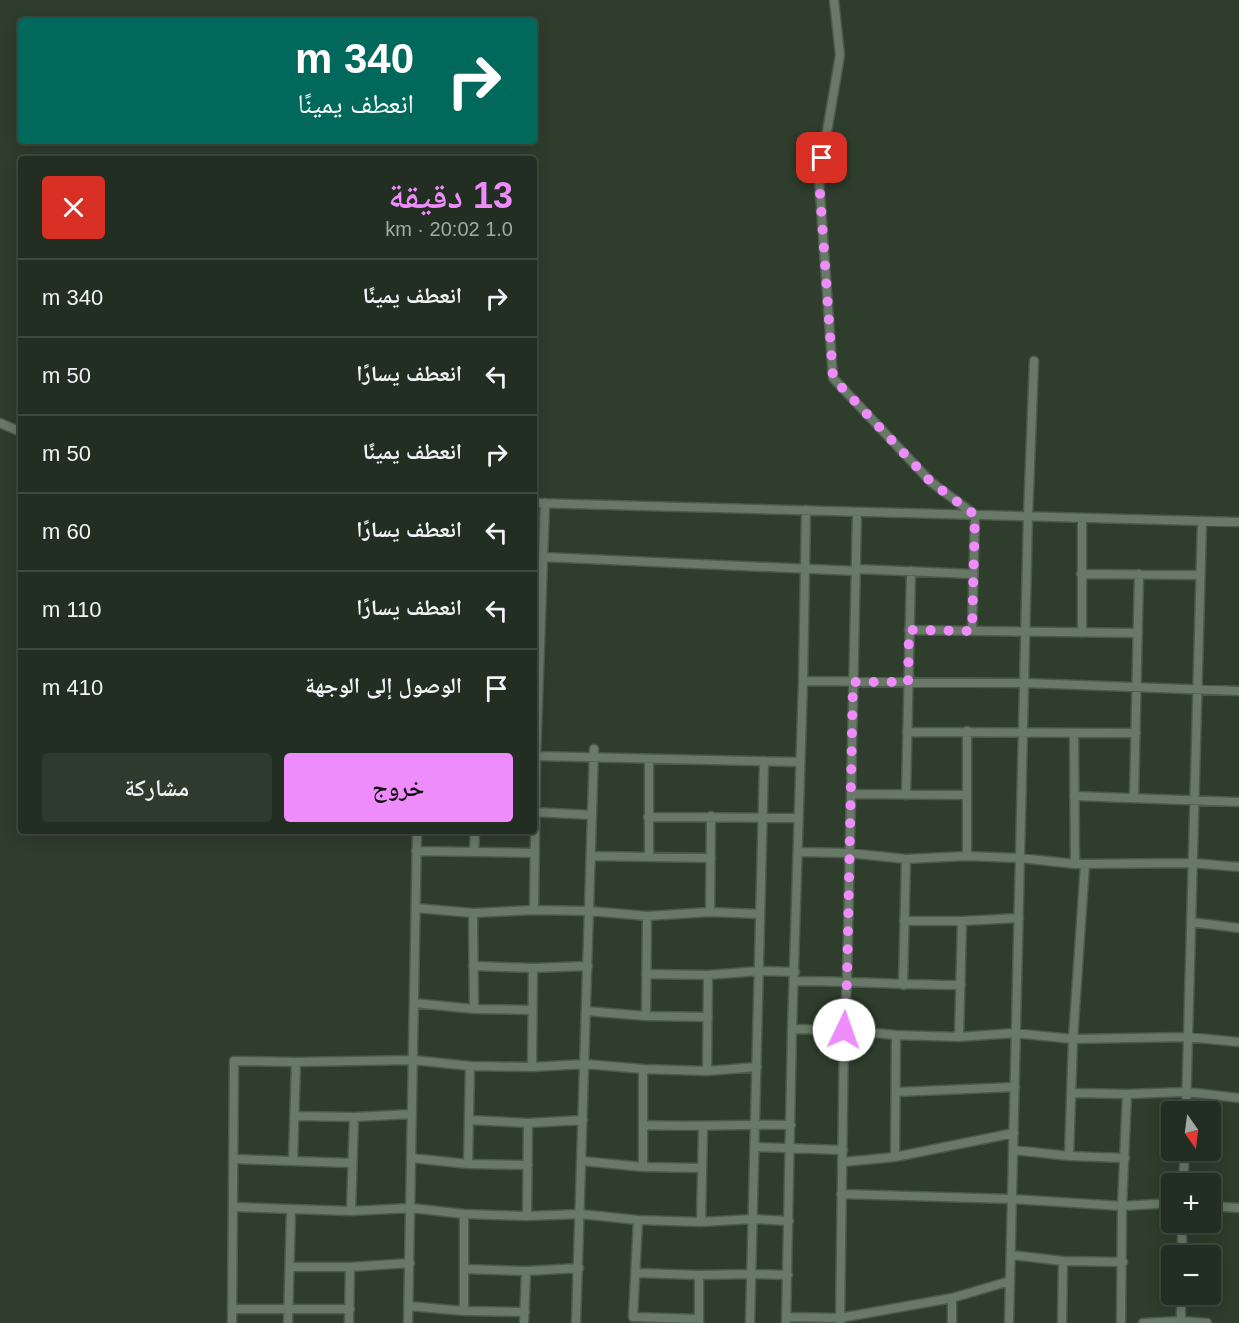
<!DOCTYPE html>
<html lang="ar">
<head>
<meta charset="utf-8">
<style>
	:root { --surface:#222e21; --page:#2e3a2e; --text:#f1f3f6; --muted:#a2a8a5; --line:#3f4a3f; --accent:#ed8cfa }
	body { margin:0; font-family:Helvetica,"Noto Naskh Arabic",sans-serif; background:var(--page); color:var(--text); direction:rtl; height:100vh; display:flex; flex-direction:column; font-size:22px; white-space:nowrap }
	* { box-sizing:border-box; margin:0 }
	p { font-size:20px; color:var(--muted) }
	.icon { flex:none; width:33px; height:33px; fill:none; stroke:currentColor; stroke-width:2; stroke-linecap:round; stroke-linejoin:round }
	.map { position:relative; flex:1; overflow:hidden; direction:ltr }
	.sheet { position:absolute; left:18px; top:156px; width:519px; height:678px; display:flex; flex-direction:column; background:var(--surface); border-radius:6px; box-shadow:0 3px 15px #0003,0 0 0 2px var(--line); direction:rtl }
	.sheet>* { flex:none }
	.top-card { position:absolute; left:18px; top:18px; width:519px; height:126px; border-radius:6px; box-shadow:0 3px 15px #0003,0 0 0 2px var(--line); direction:rtl; background:#00695c; color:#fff; overflow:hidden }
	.needle { width:39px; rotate:166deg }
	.fabs { position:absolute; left:1161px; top:1101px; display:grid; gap:12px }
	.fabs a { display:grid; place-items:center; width:60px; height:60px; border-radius:6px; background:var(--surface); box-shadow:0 3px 15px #0003,0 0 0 2px var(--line); font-size:30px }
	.pin { position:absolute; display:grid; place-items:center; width:51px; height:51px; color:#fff; margin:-26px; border-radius:12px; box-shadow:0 3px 9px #0006 }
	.me { position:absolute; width:66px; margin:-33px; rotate:3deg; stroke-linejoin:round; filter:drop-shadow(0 0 4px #0008) }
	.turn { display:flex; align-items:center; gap:21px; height:126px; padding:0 24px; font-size:27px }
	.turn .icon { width:78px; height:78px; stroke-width:2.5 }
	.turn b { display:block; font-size:42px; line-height:51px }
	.round { display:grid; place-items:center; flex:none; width:63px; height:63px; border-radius:6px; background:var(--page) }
	.summary { display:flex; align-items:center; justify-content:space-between; height:102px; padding:0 24px }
	h1 { font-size:36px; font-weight:600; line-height:45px; color:var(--accent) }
	.primary-button { display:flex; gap:12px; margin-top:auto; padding:12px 24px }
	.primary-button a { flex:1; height:69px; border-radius:6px; background:var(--accent); color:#111; font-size:24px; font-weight:600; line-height:69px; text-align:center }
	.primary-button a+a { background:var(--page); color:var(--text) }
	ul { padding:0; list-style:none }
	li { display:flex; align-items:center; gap:18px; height:78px; padding:0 24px; border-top:2px solid var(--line) }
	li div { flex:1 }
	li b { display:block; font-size:22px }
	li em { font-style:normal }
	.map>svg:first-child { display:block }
</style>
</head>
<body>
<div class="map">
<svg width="1239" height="1323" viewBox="0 0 1239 1323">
	<rect width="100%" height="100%" fill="#2e3d2c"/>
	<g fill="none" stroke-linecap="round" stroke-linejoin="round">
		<defs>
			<path id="minor" d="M834 0 840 55 819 179 833 378 931 482 975 515 972 631
				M0 423 21 432
				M534 503 1239 522
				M543 557 856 571
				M856 569 973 574
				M1081 574 1199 575
				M909 630 1138 633
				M1082 633V518
				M803 681 1025 683 1239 691
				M907 732 1136 733
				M1074 733 1075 864
				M534 756 800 762
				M649 759V857
				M851 794 967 795
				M906 795 911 571
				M1074 796 1239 802
				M1134 798 1139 574
				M534 812 592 815
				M648 817 799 818
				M416 851 535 853
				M474 852 475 831
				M798 852 849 853 906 859 967 856 1020 858 1075 864 1193 863 1239 867
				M591 856 711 858
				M967 856V731
				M416 908 473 913 534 910 589 911 647 916 710 912 760 914
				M534 910 536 756 545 503
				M710 912 711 816
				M473 913 474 1009
				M904 921H962L1019 918
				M1191 922 1239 928
				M473 966 533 968 588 966
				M646 974 708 975 759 971 795 972
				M795 981C850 981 906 985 961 985
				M903 985 906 859
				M414 1003 474 1009 532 1010
				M586 1011 646 1016 708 1017
				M646 1016 647 916
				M792 1029 844 1030 896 1035 959 1037 1014 1033 1073 1039 1187 1037 1239 1042
				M959 1037 962 921
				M532 1067 533 968
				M643 1069V1167
				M707 1071 708 975
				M897 1092 1015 1087
				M1072 1093 1127 1094 1187 1092 1239 1098
				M1186 1112 1202 521
				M295 1116 354 1117 412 1114
				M469 1120 528 1123 583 1120
				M643 1125C693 1127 742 1124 791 1125
				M755 1147 843 1150
				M1013 1150 1069 1156 1125 1158
				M1069 1156 1073 1039 1085 864
				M895 1157 896 1035
				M411 1158 468 1164 528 1165
				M234 1159 352 1163
				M293 1161 296 1062
				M582 1161 643 1167 702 1168
				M843 1162 895 1157 1014 1133
				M468 1164 470 1066
				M1183 1184 1185 1150
				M841 1194 1011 1199 1122 1206 1172 1203
				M1210 1206 1239 1208
				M234 1207 351 1211 411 1208 464 1214 527 1216 580 1214 638 1220 701 1222 753 1219 789 1221
				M351 1211 354 1117
				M527 1216 528 1123
				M638 1220 633 1317 699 1319
				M701 1222 703 1127
				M1011 1255 1063 1261 1123 1262
				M1182 1256V1222
				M290 1267H350L410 1263
				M464 1269 526 1271 579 1268
				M637 1273 699 1275 752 1274 788 1275
				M409 1306 464 1311 525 1312
				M233 1309H350
				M464 1311V1214
				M787 1317 840 1318 952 1298 1010 1281
				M232 1323 234 1061 296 1062 413 1060 470 1066 532 1067 585 1064 643 1069 707 1071 757 1067
				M288 1323 291 1209
				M349 1323 350 1267
				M408 1323 417 831
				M524 1323 526 1271
				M576 1323 594 749
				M699 1323V1275
				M750 1323 764 761
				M786 1323 792 1029 803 681 806 510
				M840 1323 844 1030 847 981 857 512
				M952 1323V1298
				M1009 1323 1028 516 1034 361
				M1062 1323 1063 1261
				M1121 1323 1122 1206 1127 1094
				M1143 1323 1181 1321 1207 1323
				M1181 1323V1294"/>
		</defs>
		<use href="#minor" stroke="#4c594b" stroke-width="11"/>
		<use href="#minor" stroke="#687967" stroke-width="8"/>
	</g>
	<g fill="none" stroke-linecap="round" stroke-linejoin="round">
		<path stroke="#ed8cfa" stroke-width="10" stroke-dasharray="0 18" d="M822 158 819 179 833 378 931 482 975 515 972 631 909 630 908 682H853L847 981 844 1030"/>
	</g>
</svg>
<div class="fabs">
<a><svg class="needle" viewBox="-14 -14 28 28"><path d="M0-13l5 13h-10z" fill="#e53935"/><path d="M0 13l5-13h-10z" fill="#a2a8a5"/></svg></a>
<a>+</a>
<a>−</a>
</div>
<div class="pin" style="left:822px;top:158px;background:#d93025"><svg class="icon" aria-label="arrive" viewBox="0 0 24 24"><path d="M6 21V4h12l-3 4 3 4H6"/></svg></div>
<svg class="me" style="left:844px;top:1030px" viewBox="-20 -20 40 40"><circle r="19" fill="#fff"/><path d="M0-13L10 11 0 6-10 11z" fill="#ed8cfa"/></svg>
<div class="top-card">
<div class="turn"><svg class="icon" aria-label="right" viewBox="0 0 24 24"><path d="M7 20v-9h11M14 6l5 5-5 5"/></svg><div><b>340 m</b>انعطف يمينًا</div></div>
</div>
<section class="sheet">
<div class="summary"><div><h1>13 دقيقة</h1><p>1.0 km · 20:02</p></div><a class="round" style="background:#d93025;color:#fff"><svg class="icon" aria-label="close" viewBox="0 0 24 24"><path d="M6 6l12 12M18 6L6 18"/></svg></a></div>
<ul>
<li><svg class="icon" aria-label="right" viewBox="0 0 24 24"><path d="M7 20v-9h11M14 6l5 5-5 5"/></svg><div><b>انعطف يمينًا</b></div><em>340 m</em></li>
<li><svg class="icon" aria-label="left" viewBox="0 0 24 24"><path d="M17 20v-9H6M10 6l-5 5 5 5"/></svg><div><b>انعطف يسارًا</b></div><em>50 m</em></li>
<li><svg class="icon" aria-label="right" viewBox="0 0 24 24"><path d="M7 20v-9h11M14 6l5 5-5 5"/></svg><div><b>انعطف يمينًا</b></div><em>50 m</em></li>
<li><svg class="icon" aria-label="left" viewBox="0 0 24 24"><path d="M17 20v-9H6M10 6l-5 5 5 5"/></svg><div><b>انعطف يسارًا</b></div><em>60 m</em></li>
<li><svg class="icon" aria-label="left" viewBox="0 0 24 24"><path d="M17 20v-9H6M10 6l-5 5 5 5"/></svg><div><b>انعطف يسارًا</b></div><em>110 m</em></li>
<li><svg class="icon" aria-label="arrive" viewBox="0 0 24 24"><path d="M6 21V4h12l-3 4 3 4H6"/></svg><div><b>الوصول إلى الوجهة</b></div><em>410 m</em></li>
</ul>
<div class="primary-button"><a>خروج</a><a>مشاركة</a></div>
</section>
</div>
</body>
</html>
